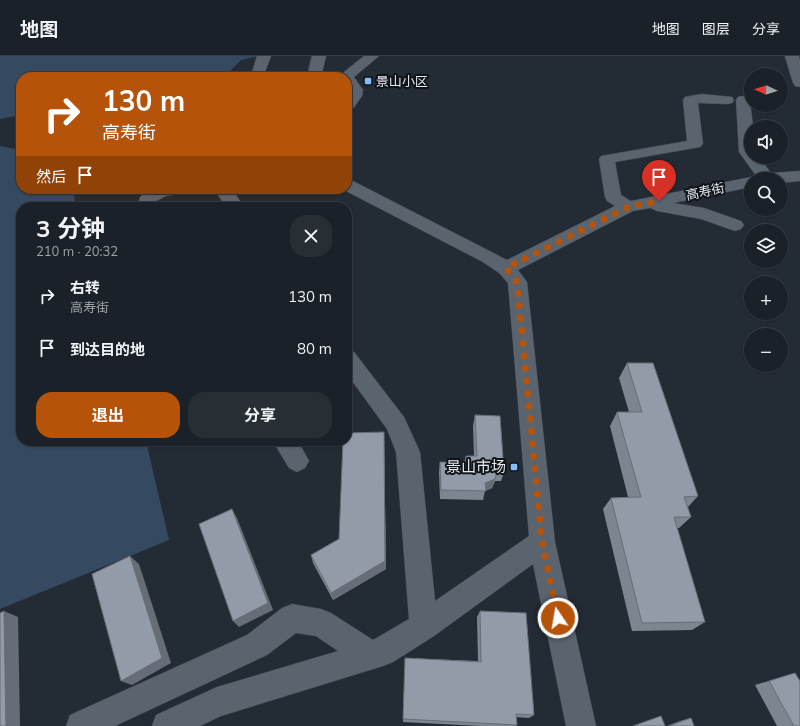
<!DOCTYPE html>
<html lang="zh">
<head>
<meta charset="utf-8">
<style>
	:root { --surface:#1a2128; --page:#272e34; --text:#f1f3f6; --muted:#9fa3a8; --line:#383e45; --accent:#b45309 }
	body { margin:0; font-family:Mulish,"Noto Sans SC",sans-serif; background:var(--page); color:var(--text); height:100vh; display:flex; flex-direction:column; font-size:15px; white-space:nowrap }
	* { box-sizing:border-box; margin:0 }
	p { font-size:13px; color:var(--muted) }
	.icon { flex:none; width:22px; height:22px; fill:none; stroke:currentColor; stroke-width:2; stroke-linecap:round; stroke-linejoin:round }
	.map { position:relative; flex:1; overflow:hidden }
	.sheet { position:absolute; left:16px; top:146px; width:336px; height:244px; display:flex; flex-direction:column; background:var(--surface); border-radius:16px; box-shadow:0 1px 3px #0004,0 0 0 1px var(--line) }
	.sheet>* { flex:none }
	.banner { position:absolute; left:16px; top:16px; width:336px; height:122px; border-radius:16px; box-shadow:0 1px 3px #0004,0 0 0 1px var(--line); background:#b45309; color:#fff; overflow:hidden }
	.needle { width:26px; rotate:273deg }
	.tools { position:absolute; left:744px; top:12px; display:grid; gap:8px }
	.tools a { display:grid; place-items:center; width:44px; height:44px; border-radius:50%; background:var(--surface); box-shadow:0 1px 3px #0004,0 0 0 1px var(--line); font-size:20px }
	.pin { position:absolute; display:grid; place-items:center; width:34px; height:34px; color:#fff; margin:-41px -17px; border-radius:50% 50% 50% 0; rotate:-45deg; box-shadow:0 0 4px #0007 }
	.pin .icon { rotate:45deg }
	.me { position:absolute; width:44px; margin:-22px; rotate:348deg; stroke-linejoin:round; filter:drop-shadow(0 0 3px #0008) }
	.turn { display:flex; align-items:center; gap:14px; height:84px; padding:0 20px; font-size:18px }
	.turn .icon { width:52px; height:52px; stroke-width:2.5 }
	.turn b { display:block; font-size:28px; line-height:34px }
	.then { display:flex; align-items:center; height:38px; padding:0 20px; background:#0003; gap:8px; font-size:15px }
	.round { display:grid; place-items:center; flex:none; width:42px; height:42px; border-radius:16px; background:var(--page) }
	.overview { display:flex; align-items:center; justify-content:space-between; height:68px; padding:0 20px }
	h1 { font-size:24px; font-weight:700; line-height:30px }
	.button { display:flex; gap:8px; margin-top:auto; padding:8px 20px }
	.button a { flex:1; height:46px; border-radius:16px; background:var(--accent); color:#fff; font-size:16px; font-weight:700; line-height:46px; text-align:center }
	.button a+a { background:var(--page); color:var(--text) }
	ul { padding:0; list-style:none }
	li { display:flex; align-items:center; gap:12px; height:52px; padding:0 20px }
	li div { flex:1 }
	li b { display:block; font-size:15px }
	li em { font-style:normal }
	header { display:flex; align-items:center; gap:24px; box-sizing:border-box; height:56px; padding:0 20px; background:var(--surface); border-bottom:1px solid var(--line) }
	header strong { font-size:19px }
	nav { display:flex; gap:22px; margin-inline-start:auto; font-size:14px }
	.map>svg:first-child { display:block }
</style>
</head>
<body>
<header>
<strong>地图</strong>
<nav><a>地图</a><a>图层</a><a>分享</a></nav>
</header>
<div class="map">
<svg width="800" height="670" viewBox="0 0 800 670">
	<rect width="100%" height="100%" fill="#232c35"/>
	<path fill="#354960" d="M0 0H259L241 4 226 19 202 21H21V59L0 63Z
		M0 90 21 94V133H73L76 151H21V385H146L169 484 0 553Z"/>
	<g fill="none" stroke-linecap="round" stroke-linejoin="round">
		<defs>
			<path id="minor" d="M257 0H271L265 16 279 18 281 21H235L237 18 252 16Z
				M312 0H326L321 21H307Z
				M364 0H379L354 21 363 34 362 40 352 54 347 55V41L349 34 347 31V21H338Z
				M785 0H799L800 5V31L795 30 793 27Z
				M702 38 732 41 734 44 732 47 727 48 698 47 703 88 700 91 615 106 621 139 631 145 751 121 756 122 757 121 739 96 736 44 738 41 743 40 748 41 750 44 753 71H751V101H759L771 117 800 115V125L781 127V123H751V131L673 147 704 152 741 165 744 169 741 173 735 175 701 163 657 155 650 152 633 155 518 214 527 226 555 486 596 670H566L533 508 434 580 393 606 383 610 221 660 200 670H152L156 659 217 631 338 595 316 580 296 577 267 599 115 670H66L70 659 247 579 282 552 292 548 321 553 331 557 373 584 409 563 396 396 387 373 347 318V294L354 296 404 361 420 396 435 545 529 480 508 227 499 217 483 206 342 133H347V124L353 125 507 204 615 150 607 145 605 141 599 103 601 100 687 85 683 44 685 41Z
				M153 133H185L183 137 166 140 156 145 157 151H139C138 138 143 138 153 133Z
				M216 133H232L244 151H226L218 139Z
				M273 385H298L309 405 305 412 297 416 289 412Z"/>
		</defs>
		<use href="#minor" stroke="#404750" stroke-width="1"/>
		<use href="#minor" fill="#5a646f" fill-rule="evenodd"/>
	</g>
	<path fill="#7d8690" d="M627 307 698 440 688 451 691 461 679 472H677L705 566 692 574 632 575 603 453 611 442 628 441 610 370 617 356H629L619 322Z
		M475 359 504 416 501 425H495L492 432 485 435 483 444 440 443 439 416 440 406 464 407 466 400H474L473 370Z
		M384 387 386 513 333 544 313 507 311 499 339 483Z
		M480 555 534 659 529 662 516 661 517 669 515 670H480L403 666 405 602 478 605 477 561Z
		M795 617 800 670H777L755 629Z
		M691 662 694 670H667L680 665Z"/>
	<path fill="#666d76" d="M384 376 386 513 333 544 331 537Z
		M497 415 492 432 485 435V427Z
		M232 453 237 462 273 554 239 571 233 565Z
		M130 500 139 508 171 607 132 629 121 625Z
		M4 555 18 561 20 670H6Z"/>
	<path fill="#919ca8" stroke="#666d76" d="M627 307H653L698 440 684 441 691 461H674L705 566 642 567 611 442 641 441 617 356H642Z
		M475 359 500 360 504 416 497 415 495 423 485 427 486 435 441 434 440 406 466 407V400H477Z
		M384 376 385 505 331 537 311 499 339 483 343 385H347V377Z
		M232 453 268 547 233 565 199 468Z
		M130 500 162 602 121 625 92 518Z
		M4 555 6 670H0V557Z
		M480 555 526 557 534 659 516 658 517 669 403 663 405 602 481 606Z
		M795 617 800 625V670H794L769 625Z
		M661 660 665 670H633Z
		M691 662 694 670H669Z"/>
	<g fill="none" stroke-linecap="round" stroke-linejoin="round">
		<path stroke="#b45309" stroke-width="7" stroke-dasharray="0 12.6" d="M558 562 542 486 517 226 506 212 628 151 659 145"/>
	</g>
	<g fill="#83bcfb" stroke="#101418" stroke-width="1.5">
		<rect x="364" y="21" width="8" height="8" rx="2"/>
		<rect x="510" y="407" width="8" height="8" rx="2"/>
	</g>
	<g text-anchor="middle" stroke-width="4" stroke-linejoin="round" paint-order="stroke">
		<g font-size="13" fill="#e5eaf1" stroke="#101418" text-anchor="start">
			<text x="376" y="30">景山小区</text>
		</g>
		<g font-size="13" fill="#e5eaf1" stroke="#101418">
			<text transform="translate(705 135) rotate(-12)" y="5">高寿街</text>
		</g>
		<g font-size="15" fill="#e5eaf1" stroke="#101418" text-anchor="end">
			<text x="506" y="416">景山市场</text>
		</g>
	</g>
</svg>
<div class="tools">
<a><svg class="needle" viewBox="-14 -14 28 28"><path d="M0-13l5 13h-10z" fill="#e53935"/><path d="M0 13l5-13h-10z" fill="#9fa3a8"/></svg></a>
<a><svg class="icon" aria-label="sound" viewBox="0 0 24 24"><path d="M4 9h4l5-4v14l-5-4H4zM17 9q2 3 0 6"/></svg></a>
<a><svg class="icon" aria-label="search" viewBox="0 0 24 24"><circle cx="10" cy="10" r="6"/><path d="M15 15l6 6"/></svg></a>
<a><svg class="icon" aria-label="layers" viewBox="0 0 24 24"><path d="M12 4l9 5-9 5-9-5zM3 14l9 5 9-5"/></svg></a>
<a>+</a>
<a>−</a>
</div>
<div class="pin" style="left:659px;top:145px;background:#d93025"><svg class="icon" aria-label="arrive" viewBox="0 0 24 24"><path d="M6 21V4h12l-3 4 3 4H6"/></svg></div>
<svg class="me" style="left:558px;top:562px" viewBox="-20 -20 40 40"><circle r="17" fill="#b45309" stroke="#fff" stroke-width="3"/><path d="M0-11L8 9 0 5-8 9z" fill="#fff"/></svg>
<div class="banner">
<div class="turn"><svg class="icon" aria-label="right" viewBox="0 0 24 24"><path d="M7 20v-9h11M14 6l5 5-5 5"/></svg><div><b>130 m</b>高寿街</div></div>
<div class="then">然后<svg class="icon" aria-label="arrive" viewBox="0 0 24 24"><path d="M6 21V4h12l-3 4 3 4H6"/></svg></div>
</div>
<section class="sheet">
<div class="overview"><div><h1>3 分钟</h1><p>210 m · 20:32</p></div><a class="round"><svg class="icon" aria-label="close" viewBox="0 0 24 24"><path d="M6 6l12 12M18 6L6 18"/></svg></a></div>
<ul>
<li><svg class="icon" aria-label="right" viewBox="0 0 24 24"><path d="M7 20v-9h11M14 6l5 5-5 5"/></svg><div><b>右转</b><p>高寿街</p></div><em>130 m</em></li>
<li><svg class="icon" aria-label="arrive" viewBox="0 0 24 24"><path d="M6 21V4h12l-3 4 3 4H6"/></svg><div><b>到达目的地</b></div><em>80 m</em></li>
</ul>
<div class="button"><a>退出</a><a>分享</a></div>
</section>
</div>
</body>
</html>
